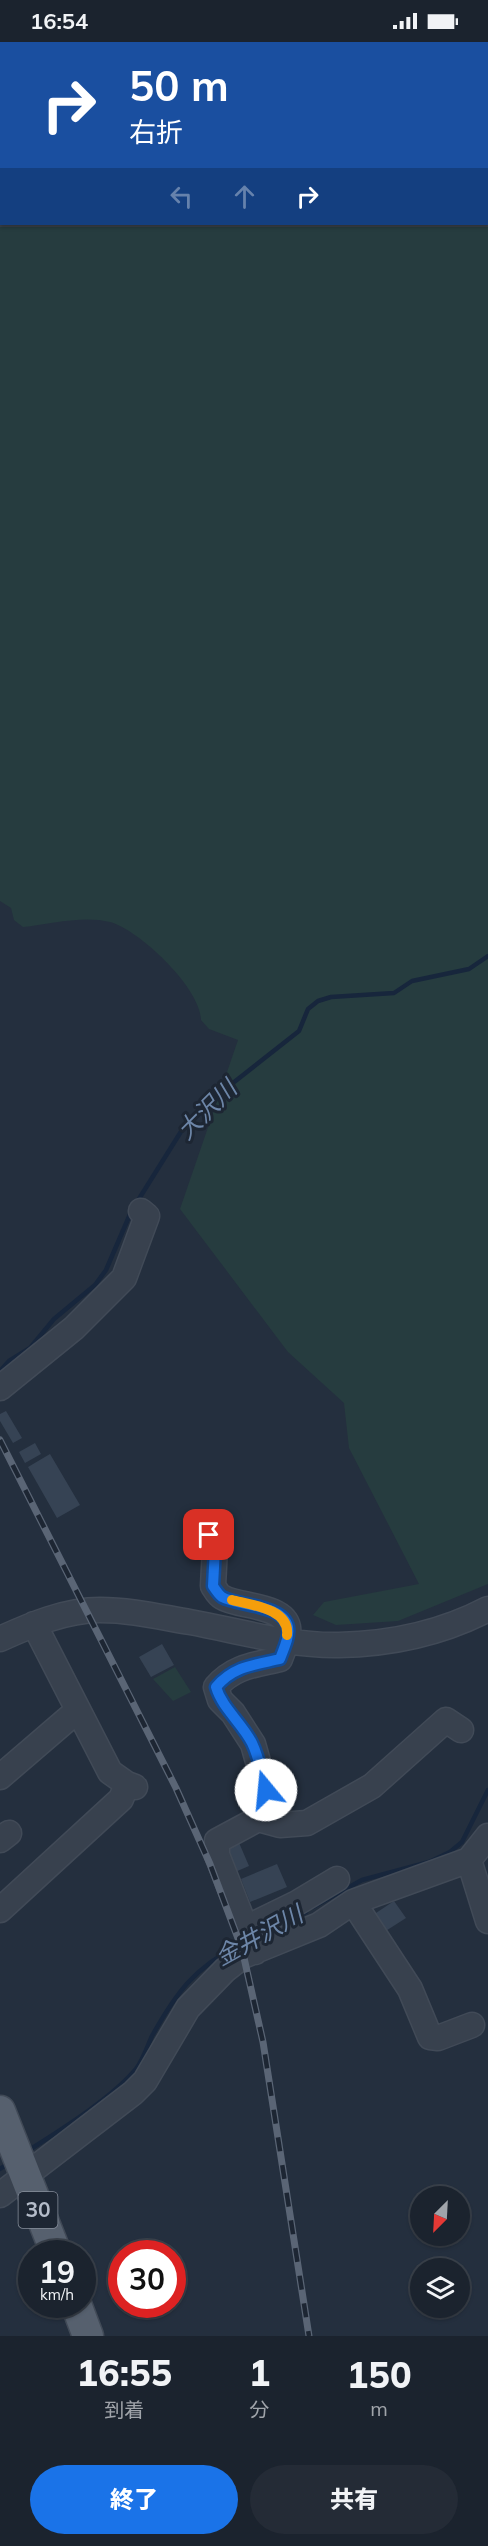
<!DOCTYPE html>
<html lang="ja">
<head>
<meta charset="utf-8">
<style>
	:root { --surface:#1b232e; --page:#242b36; --text:#f1f3f6; --muted:#a0a4aa; --line:#39404a; --accent:#1a73e8 }
	body { margin:0; font-family:Mulish,"Noto Sans JP",sans-serif; background:var(--page); color:var(--text); height:100vh; display:flex; flex-direction:column; font-size:22px; white-space:nowrap }
	* { box-sizing:border-box; margin:0 }
	p { font-size:20px; color:var(--muted) }
	.icon { flex:none; width:33px; height:33px; fill:none; stroke:currentColor; stroke-width:2; stroke-linecap:round; stroke-linejoin:round }
	.map { position:relative; height:2294px; overflow:hidden }
	.sheet { display:flex; flex-direction:column; background:var(--surface); flex:1 }
	.sheet>* { flex:none }
	.top-card { position:absolute; left:0px; top:0px; width:489px; height:183px; box-shadow:0 2px 4px #0004,0 0 0 2px var(--line); background:#1a4fa0; color:#fff; overflow:hidden }
	.needle { width:39px; rotate:204deg }
	.controls { position:absolute; left:410px; top:2144px; display:grid; gap:12px }
	.controls a { display:grid; place-items:center; width:60px; height:60px; border-radius:50%; background:var(--surface); box-shadow:0 2px 4px #0004,0 0 0 2px var(--line); font-size:30px }
	.speed { position:absolute; left:18px; top:2198px; display:flex; gap:12px; font-size:30px; font-weight:700; text-align:center }
	.speed>* { display:grid; place-content:center; width:78px; height:78px; border-radius:50%; background:var(--surface); box-shadow:0 2px 4px #0004,0 0 0 2px var(--line); line-height:1 }
	.speed small { font-size:15px; font-weight:400 }
	.speed .limit { border:9px solid #d22; background:#fff; color:#111 }
	.pin { position:absolute; display:grid; place-items:center; width:51px; height:51px; color:#fff; margin:-26px; border-radius:12px; box-shadow:0 3px 9px #0006 }
	.me { position:absolute; width:66px; margin:-33px; rotate:343deg; stroke-linejoin:round; filter:drop-shadow(0 0 4px #0008) }
	.turn { display:flex; align-items:center; gap:21px; height:126px; padding:0 30px; font-size:27px }
	.turn .icon { width:78px; height:78px; stroke-width:2.5 }
	.turn b { display:block; font-size:42px; line-height:51px }
	.lanes { display:flex; align-items:center; height:57px; padding:0 30px; background:#0003; justify-content:center; gap:30px; direction:ltr }
	.lanes .off { opacity:.35 }
	.eta { display:flex; justify-content:space-evenly; align-items:center; height:102px; text-align:center }
	.eta b { font-size:36px; font-weight:800; line-height:42px }
	.action { display:flex; gap:12px; margin-top:auto; padding:12px 30px }
	.action a { flex:1; height:69px; border-radius:36px; background:var(--accent); color:#fff; font-size:24px; font-weight:800; line-height:69px; text-align:center }
	.action a+a { background:var(--page); color:var(--text) }
	.status { display:flex; justify-content:space-between; align-items:center; height:42px; padding:0 30px; background:var(--surface); direction:ltr }
	.status svg { height:16px; fill:currentColor }
	.map>svg:first-child { display:block }
</style>
</head>
<body>
<div class="status"><b>16:54</b><svg viewBox="0 0 49 12"><path d="M0 12V9h3v3zM5 12V6h3v6zM10 12V3h3v9zM15 12V0h3v12zM26 1h20v11H26zM47 4h2v5h-2z"/></svg></div>
<div class="map">
<svg width="488" height="2294" viewBox="0 0 488 2294">
	<rect width="100%" height="100%" fill="#242f3e"/>
	<path fill="#263c3f" fill-rule="evenodd" d="M0 0H488V1542L398 1579 336 1583 313 1573 324 1560 419 1542 349 1406 344 1361 288 1310 180 1167 238 998 209 987 201 978C201 947 140 888 110 880 84 873 49 882 23 885L14 878 11 866 0 859ZM2 2H488V182H2Z
		M175 1625 191 1650 173 1659 153 1637Z"/>
	<g fill="none" stroke-linecap="round" stroke-linejoin="round">
		<path stroke="#17263c" stroke-width="4.5" d="M137 1160 182 1088 224 1048 299 989 308 967 318 959 331 955 394 951 412 939 469 927 488 914
			M0 1329 9 1319 30 1306 54 1277 95 1243 106 1228 131 1170
			M313 1865 362 1838 429 1820 450 1810 462 1800 488 1748
			M279 1883 306 1870
			M26 2110C59 2089 111 2057 136 2027 143 2018 147 2005 152 1994 176 1951 194 1926 239 1903
			M0 2127 9 2121"/>
	</g>
	<path fill="#364354" d="M6 1369 22 1396 13 1401 0 1379V1372Z
		M35 1401 41 1412 25 1421 19 1410Z
		M50 1412 80 1463 57 1476 28 1425Z
		M162 1602 174 1623 151 1635 139 1615Z
		M237 1796 249 1824 235 1830 223 1802Z
		M277 1822 287 1845 250 1860 241 1837Z
		M394 1859 406 1876 381 1892 370 1875Z"/>
	<g fill="none" stroke-linecap="round" stroke-linejoin="round">
		<defs>
			<path id="minor" d="M0 1346 74 1286 124 1236 147 1174 141 1169
				M209 1493 215 1506 213 1544C215 1547 218 1553 222 1555 237 1565 283 1562 288 1585 290 1595 283 1608 280 1617 255 1623 234 1624 216 1645L220 1658 233 1671 253 1702 266 1748 268 1762 258 1777 217 1799V1813L255 1910
				M34 1582 110 1730 127 1742 135 1745
				M0 1597C31 1583 65 1568 100 1568 131 1568 160 1575 190 1580 239 1589 289 1604 339 1603 390 1602 442 1591 488 1567
				M0 1735 78 1668
				M258 1777 280 1783 307 1781 372 1744 446 1678 461 1688
				M0 1798 9 1791
				M469 1818 488 1879
				M353 1860 410 1947 430 1995 438 1996 472 1983
				M0 1868 121 1757 127 1742
				M246 1886 297 1861 337 1837
				M0 2153 133 2051 145 2039 188 1966 225 1928 243 1914 319 1883 353 1860 469 1818 488 1794"/>
			<path id="major" d="M0 2069 56 2211
				M76 2262 88 2294"/>
		</defs>
		<use href="#minor" stroke="#414a57" stroke-width="27"/>
		<use href="#major" stroke="#414a57" stroke-width="33"/>
		<use href="#minor" stroke="#38414e" stroke-width="24"/>
		<use href="#major" stroke="#56606e" stroke-width="30"/>
		<defs>
			<path id="rail" d="M0 1398 176 1746 210 1822 242 1907 263 2000 309 2294"/>
		</defs>
		<use href="#rail" stroke="#5a6575" stroke-width="7"/>
		<use href="#rail" stroke="#1d2633" stroke-width="4.5" stroke-dasharray="14" stroke-linecap="butt"/>
	</g>
	<g fill="none" stroke-linecap="round" stroke-linejoin="round">
		<defs>
			<path id="route" d="M209 1493 215 1506 213 1544C215 1547 219 1553 222 1555 237 1564 283 1562 288 1585 290 1595 283 1608 280 1617 254 1623 234 1624 216 1645 222 1666 242 1681 252 1701 259 1715 262 1733 266 1748"/>
		</defs>
		<use href="#route" stroke="#114b97" stroke-width="15"/>
		<use href="#route" stroke="#1a73e8" stroke-width="10"/>
		<path stroke="#f59e0b" stroke-width="10" d="M232 1558C252 1563 290 1567 287 1593"/>
	</g>
	<g text-anchor="middle" stroke-width="6" stroke-linejoin="round" paint-order="stroke">
		<rect fill="#1d2633" stroke="#878f9c" stroke-width="1.5" x="18.5" y="2150" width="39" height="36" rx="4.5"/>
		<g font-size="21" font-weight="bold" fill="#b4bcc9">
			<text x="38" y="2175">30</text>
		</g>
		<g font-size="24" font-style="italic" fill="#6d86a8" stroke="#1d2633">
			<text transform="translate(207 1068) rotate(-45)" y="8">大沢川</text>
			<text transform="translate(259 1894) rotate(-29)" y="8">金井沢川</text>
		</g>
	</g>
</svg>
<div class="controls">
<a><svg class="needle" viewBox="-14 -14 28 28"><path d="M0-13l5 13h-10z" fill="#e53935"/><path d="M0 13l5-13h-10z" fill="#a0a4aa"/></svg></a>
<a><svg class="icon" aria-label="layers" viewBox="0 0 24 24"><path d="M12 4l9 5-9 5-9-5zM3 14l9 5 9-5"/></svg></a>
</div>
<div class="speed"><div>19<small>km/h</small></div><div class="limit">30</div></div>
<div class="pin" style="left:209px;top:1493px;background:#d93025"><svg class="icon" aria-label="arrive" viewBox="0 0 24 24"><path d="M6 21V4h12l-3 4 3 4H6"/></svg></div>
<svg class="me" style="left:266px;top:1748px" viewBox="-20 -20 40 40"><circle r="19" fill="#fff"/><path d="M0-13L10 11 0 6-10 11z" fill="#1a73e8"/></svg>
<div class="top-card">
<div class="turn"><svg class="icon" aria-label="right" viewBox="0 0 24 24"><path d="M7 20v-9h11M14 6l5 5-5 5"/></svg><div><b>50 m</b>右折</div></div>
<div class="lanes"><svg class="icon off" aria-label="left" viewBox="0 0 24 24"><path d="M17 20v-9H6M10 6l-5 5 5 5"/></svg><svg class="icon off" aria-label="ahead" viewBox="0 0 24 24"><path d="M12 20V5M6 11l6-6 6 6"/></svg><svg class="icon" aria-label="right" viewBox="0 0 24 24"><path d="M7 20v-9h11M14 6l5 5-5 5"/></svg></div>
</div>
</div>
<section class="sheet">
<div class="eta">
<div><b>16:55</b><p>到着</p></div>
<div><b>1</b><p>分</p></div>
<div><b>150</b><p>m</p></div>
</div>
<div class="action"><a>終了</a><a>共有</a></div>
</section>
</body>
</html>
